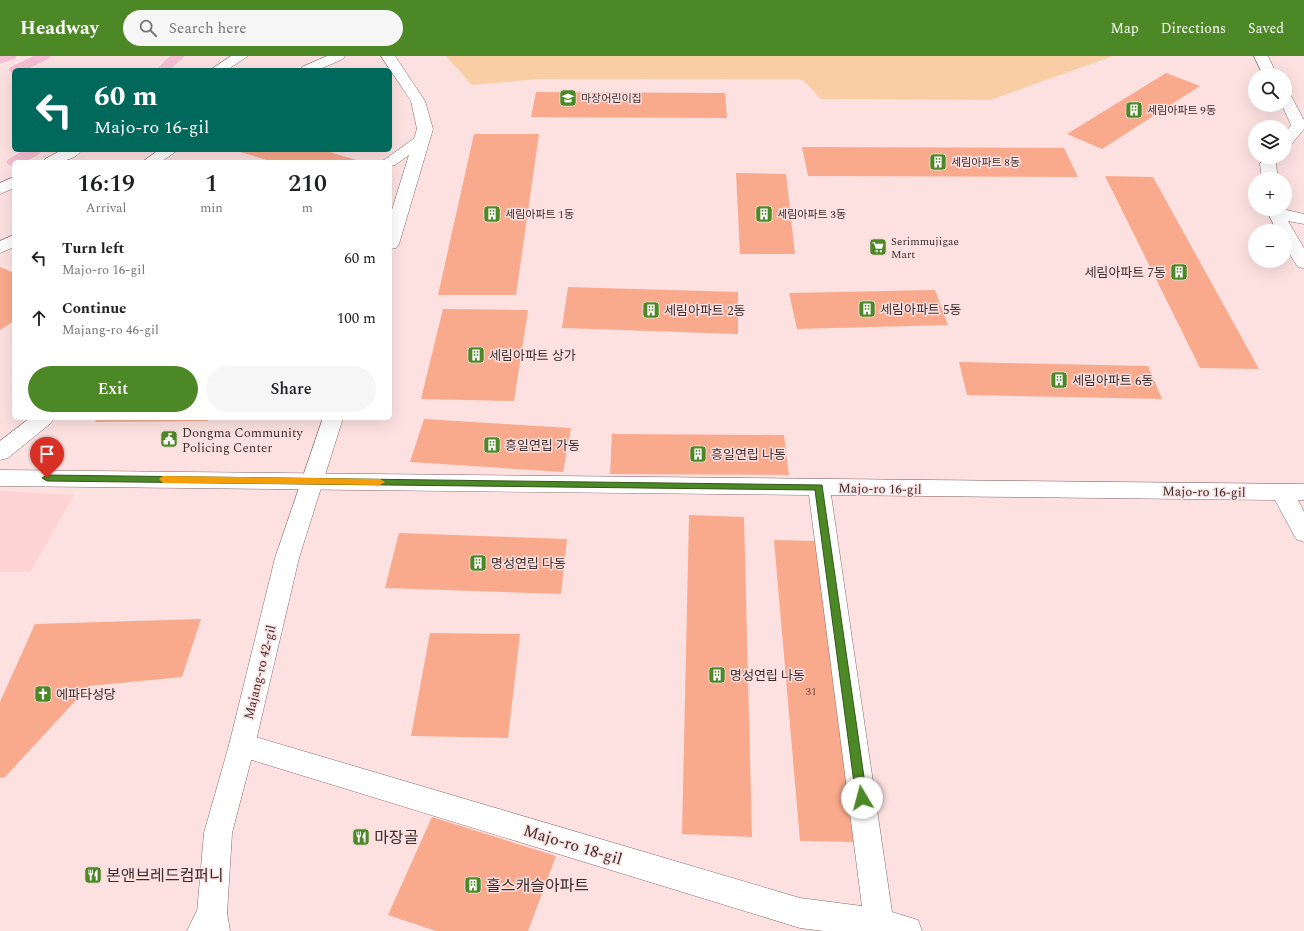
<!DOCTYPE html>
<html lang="en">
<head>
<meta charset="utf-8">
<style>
	:root { --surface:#fff; --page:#f6f6f6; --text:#202124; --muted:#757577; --accent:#4d8826 }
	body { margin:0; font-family:Spectral,"Noto Sans KR",serif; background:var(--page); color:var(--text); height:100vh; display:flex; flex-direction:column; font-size:15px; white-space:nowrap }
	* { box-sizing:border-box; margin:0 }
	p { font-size:13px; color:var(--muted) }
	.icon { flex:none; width:22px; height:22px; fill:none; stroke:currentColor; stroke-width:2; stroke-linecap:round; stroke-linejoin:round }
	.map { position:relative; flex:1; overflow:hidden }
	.drawer { position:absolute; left:12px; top:104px; width:380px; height:260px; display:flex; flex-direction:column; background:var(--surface); border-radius:6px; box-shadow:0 4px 16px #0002 }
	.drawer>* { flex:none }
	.guide { position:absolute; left:12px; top:12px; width:380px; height:84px; border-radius:6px; box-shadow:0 4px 16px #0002; background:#00695c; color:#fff; overflow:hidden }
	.fabs { position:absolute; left:1248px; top:12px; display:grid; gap:8px }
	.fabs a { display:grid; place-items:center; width:44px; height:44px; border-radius:50%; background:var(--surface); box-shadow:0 4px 16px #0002; font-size:20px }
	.pin { position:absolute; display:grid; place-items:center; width:34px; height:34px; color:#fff; margin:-41px -17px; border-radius:50% 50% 50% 0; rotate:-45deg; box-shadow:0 0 4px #0007 }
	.pin .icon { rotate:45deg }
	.me { position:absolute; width:44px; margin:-22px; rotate:352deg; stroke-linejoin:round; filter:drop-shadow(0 0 3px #0008) }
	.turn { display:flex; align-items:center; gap:14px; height:84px; padding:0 16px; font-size:18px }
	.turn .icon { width:52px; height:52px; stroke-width:2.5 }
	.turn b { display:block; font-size:28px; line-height:34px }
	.eta { display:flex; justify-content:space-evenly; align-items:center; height:68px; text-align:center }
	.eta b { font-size:24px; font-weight:600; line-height:28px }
	.cta { display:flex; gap:8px; margin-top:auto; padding:8px 16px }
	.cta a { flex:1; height:46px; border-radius:24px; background:var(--accent); color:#fff; font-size:16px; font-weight:600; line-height:46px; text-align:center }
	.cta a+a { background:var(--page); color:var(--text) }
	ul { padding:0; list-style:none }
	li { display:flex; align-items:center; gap:12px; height:60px; padding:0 16px }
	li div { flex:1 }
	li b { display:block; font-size:15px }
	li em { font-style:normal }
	header { display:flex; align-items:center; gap:24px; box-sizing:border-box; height:56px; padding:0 20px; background:var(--accent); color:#fff }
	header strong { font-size:19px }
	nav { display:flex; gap:22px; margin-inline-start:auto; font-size:14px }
	.search { width:280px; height:36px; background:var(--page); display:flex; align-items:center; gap:10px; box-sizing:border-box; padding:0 14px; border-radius:22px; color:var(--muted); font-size:15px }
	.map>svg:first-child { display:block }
</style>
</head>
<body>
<header>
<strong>Headway</strong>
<div class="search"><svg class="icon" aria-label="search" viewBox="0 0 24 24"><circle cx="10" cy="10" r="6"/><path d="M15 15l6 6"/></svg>Search here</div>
<nav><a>Map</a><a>Directions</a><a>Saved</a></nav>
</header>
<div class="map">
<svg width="1304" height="875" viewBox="0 0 1304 875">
	<rect width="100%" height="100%" fill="#fde1e1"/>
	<path fill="#fed3d3" d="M0 435 74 439 30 516H0Z"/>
	<path fill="#facea5" d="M446 0H1113L990 44 821 43 802 23H541L472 29Z"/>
	<path fill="#f9aa8d" d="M1166 17 1200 30 1102 93 1067 78Z
		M536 36 725 37 727 62 531 61Z
		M474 78H539L516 239H438Z
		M802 91 1064 92 1078 121 808 120Z
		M234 94H323L363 106H273Z
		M736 117 786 118 795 198H740Z
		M1105 120 1153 121 1259 313 1200 312Z
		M0 211 14 217V265L0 274Z
		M568 231 738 236V278L562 272Z
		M935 234 948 269 797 273 789 237Z
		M443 253 528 254 514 345 421 343Z
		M959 306 1148 310 1162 343 967 339Z
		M97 362H209L208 365 95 366Z
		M424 363 571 372 563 416 410 406Z
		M612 378 784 379 789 419 610 418Z
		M689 459 744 461 752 781 682 778Z
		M399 477 567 483 561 538 385 532Z
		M774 484 817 485 854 786 800 785Z
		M201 563 182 621 89 630 5 721 0 722V646L35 568Z
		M430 577 520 578 508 682 411 680Z
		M432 761 556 800 528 875H436L388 859Z"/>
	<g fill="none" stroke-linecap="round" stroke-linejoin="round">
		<defs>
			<path id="minor" d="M327 0H345L343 3 318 14H300L302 11Z
				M1254 0H1268L1277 19H1263Z
				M1285 37 1290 38 1304 64V73L1290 90 1285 92V77L1291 69 1282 49H1285Z
				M421 79 426 81 429 84 426 87 395 109 390 110V106H381L416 81Z
				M159 94H178L161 106H142Z
				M1265 101H1281L1276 108 1278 123H1262L1260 108Z
				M1266 153H1282L1304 158V168L1288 165 1304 192V212L1298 211C1289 198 1285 191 1285 175H1277Z
				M14 179V191L0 197V185Z
				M30 362H54L51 367 8 402 0 404V385Z
				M0 414 1304 428V444H1298L1304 456V486L1296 483 1275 444 831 439 892 856 918 864 922 875H824L800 872 242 701 233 698 229 689 233 680 242 677 800 842 862 850 809 439 0 430Z"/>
			<path id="tertiary" d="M381 0H395L425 45 433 73 399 188 396 192 390 193V160L417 73 411 45Z
				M323 362H343L299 502 255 689 232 777 227 857 230 875H200L197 857 204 777 229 689 275 502Z"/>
			<path id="secondary" d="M231 0H248L227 14H210Z
				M62 94H82C73 106 57 106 43 106L45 103Z
				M14 121V132L0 138V127Z
				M212 842 223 846 227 857 219 875H187L201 846Z"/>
			<path id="trunk" d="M0 0H17L15 3 0 8Z
				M33 0H51L49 3 26 14H14V18L8 14 10 11Z
				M170 0H185L170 14H155Z
				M24 94H43C36 103 25 106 14 106V111L8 109 6 106 8 103Z"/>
		</defs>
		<use href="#minor" stroke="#876969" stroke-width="1"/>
		<use href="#tertiary" stroke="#876969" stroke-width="1"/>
		<use href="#secondary" stroke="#876969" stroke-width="1"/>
		<use href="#trunk" stroke="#fff" stroke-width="1"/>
		<use href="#minor" fill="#fff" fill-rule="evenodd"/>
		<use href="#tertiary" fill="#fff" fill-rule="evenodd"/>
		<use href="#secondary" fill="#fff" fill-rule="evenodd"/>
		<use href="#trunk" fill="#f6bed4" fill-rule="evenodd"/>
	</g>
	<path fill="#4d8826" stroke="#325819" d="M47 419 822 429 867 742 866 746 862 748 858 746 856 742 815 434 47 425 42 422Z"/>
	<path fill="#f59e0b" d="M163 420 380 423 385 426 380 429 163 427 159 423Z"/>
	<defs>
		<symbol id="school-square" viewBox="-11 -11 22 22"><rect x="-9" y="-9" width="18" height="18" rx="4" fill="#4d8826" stroke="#fde1e1"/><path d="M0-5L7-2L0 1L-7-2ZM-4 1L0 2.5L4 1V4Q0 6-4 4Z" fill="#fff"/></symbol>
		<symbol id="building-square" viewBox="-11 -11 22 22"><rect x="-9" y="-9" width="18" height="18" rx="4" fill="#4d8826" stroke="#fde1e1"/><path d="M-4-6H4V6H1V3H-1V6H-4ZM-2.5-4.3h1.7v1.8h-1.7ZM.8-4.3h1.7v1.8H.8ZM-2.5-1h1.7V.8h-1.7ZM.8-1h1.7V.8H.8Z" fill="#fff"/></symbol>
		<symbol id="supermarket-square" viewBox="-11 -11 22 22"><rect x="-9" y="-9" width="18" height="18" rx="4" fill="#4d8826" stroke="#fde1e1"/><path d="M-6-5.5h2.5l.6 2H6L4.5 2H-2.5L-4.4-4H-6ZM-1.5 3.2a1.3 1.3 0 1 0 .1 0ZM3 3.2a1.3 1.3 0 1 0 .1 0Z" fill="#fff"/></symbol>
		<symbol id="civic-square" viewBox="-11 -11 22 22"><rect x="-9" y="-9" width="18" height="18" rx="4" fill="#4d8826" stroke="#fde1e1"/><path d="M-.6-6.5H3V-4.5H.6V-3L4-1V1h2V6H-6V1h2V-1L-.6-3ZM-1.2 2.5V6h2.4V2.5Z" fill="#fff"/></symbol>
		<symbol id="church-square" viewBox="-11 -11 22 22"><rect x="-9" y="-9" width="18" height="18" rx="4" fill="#4d8826" stroke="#fde1e1"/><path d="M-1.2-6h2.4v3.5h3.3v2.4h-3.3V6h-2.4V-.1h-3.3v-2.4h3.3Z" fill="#fff"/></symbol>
		<symbol id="restaurant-square" viewBox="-11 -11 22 22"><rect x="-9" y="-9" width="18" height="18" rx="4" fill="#4d8826" stroke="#fde1e1"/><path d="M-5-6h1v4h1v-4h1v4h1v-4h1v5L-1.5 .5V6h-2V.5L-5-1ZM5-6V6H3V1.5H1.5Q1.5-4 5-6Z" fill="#fff"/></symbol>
	</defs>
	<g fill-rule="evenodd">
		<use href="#school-square" x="558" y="32" width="20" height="20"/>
		<use href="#building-square" x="1124" y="44" width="20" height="20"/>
		<use href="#building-square" x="928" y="96" width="20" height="20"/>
		<use href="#building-square" x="482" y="148" width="20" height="20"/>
		<use href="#building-square" x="754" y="148" width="20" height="20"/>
		<use href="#supermarket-square" x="868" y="181" width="20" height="20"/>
		<use href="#building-square" x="1169" y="206" width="20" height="20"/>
		<use href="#building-square" x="857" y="243" width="20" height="20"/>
		<use href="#building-square" x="641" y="244" width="20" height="20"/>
		<use href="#building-square" x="466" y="289" width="20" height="20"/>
		<use href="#building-square" x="1049" y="314" width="20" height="20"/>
		<use href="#civic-square" x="159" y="373" width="20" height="20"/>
		<use href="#building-square" x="482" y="379" width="20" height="20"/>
		<use href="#building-square" x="688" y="388" width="20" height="20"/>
		<use href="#building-square" x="468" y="497" width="20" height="20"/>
		<use href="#building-square" x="707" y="609" width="20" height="20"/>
		<use href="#church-square" x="33" y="628" width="20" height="20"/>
		<use href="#restaurant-square" x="351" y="771" width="20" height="20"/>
		<use href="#restaurant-square" x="83" y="809" width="20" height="20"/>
		<use href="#building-square" x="463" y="819" width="20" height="20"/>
	</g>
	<g text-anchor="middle" stroke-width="3" stroke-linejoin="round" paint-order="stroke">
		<g font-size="11" fill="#3a2d2d" stroke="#fde1e1" text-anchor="start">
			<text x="581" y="46">마장어린이집</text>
			<text x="1147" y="58">세림아파트 9동</text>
			<text x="951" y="110">세림아파트 8동</text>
			<text x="505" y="162">세림아파트 1동</text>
			<text x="777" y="162">세림아파트 3동</text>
			<text x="891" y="189">Serimmujigae<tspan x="891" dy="13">Mart</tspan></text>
		</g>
		<g font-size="11" fill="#6a4c45">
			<text x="811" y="639">31</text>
		</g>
		<g font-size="13" fill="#3a2d2d" stroke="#fde1e1" text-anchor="start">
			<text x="1166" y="221" text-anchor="end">세림아파트 7동</text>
			<text x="880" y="258">세림아파트 5동</text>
			<text x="664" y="259">세림아파트 2동</text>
			<text x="489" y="304">세림아파트 상가</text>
			<text x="1072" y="329">세림아파트 6동</text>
			<text x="182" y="381">Dongma Community<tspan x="182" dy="15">Policing Center</tspan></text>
			<text x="505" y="394">흥일연립 가동</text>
			<text x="711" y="403">흥일연립 나동</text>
			<text x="491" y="512">명성연립 다동</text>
			<text x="730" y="624">명성연립 나동</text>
			<text x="56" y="643">에파타성당</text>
		</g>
		<g font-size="13" fill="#3a2d2d" stroke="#fde1e1">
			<text transform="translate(880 432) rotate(1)" y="5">Majo-ro 16-gil</text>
			<text transform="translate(1204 435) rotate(1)" y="5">Majo-ro 16-gil</text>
			<text transform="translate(259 616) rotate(-76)" y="5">Majang-ro 42-gil</text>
		</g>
		<g font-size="16" fill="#3a2d2d" stroke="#fde1e1" text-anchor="start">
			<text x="374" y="787">마장골</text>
			<text x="106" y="825">본앤브레드컴퍼니</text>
			<text x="486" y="835">홀스캐슬아파트</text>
		</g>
		<g font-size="16" fill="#3a2d2d" stroke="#fde1e1">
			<text transform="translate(573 788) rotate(17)" y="6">Majo-ro 18-gil</text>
		</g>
	</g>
</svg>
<div class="fabs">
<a><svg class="icon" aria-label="search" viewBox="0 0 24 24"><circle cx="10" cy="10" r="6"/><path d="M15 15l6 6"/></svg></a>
<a><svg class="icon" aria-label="layers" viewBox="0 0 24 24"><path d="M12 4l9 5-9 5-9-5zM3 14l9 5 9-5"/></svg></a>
<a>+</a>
<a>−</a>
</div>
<div class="pin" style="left:47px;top:422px;background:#d93025"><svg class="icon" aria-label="arrive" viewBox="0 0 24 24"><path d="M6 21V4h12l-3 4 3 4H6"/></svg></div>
<svg class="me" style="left:862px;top:742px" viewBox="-20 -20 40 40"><circle r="19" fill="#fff"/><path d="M0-13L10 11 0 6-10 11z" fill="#4d8826"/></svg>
<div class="guide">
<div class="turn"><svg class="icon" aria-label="left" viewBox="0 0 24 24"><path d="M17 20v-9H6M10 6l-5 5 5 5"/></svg><div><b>60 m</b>Majo-ro 16-gil</div></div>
</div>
<section class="drawer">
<div class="eta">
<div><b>16:19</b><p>Arrival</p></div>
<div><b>1</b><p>min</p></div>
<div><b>210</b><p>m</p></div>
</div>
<ul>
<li><svg class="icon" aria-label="left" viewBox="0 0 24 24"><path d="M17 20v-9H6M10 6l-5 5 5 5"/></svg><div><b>Turn left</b><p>Majo-ro 16-gil</p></div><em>60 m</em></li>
<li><svg class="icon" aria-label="ahead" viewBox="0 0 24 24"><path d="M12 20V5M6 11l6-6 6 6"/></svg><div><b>Continue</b><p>Majang-ro 46-gil</p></div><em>100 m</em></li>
</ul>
<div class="cta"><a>Exit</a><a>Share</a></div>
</section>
</div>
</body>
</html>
